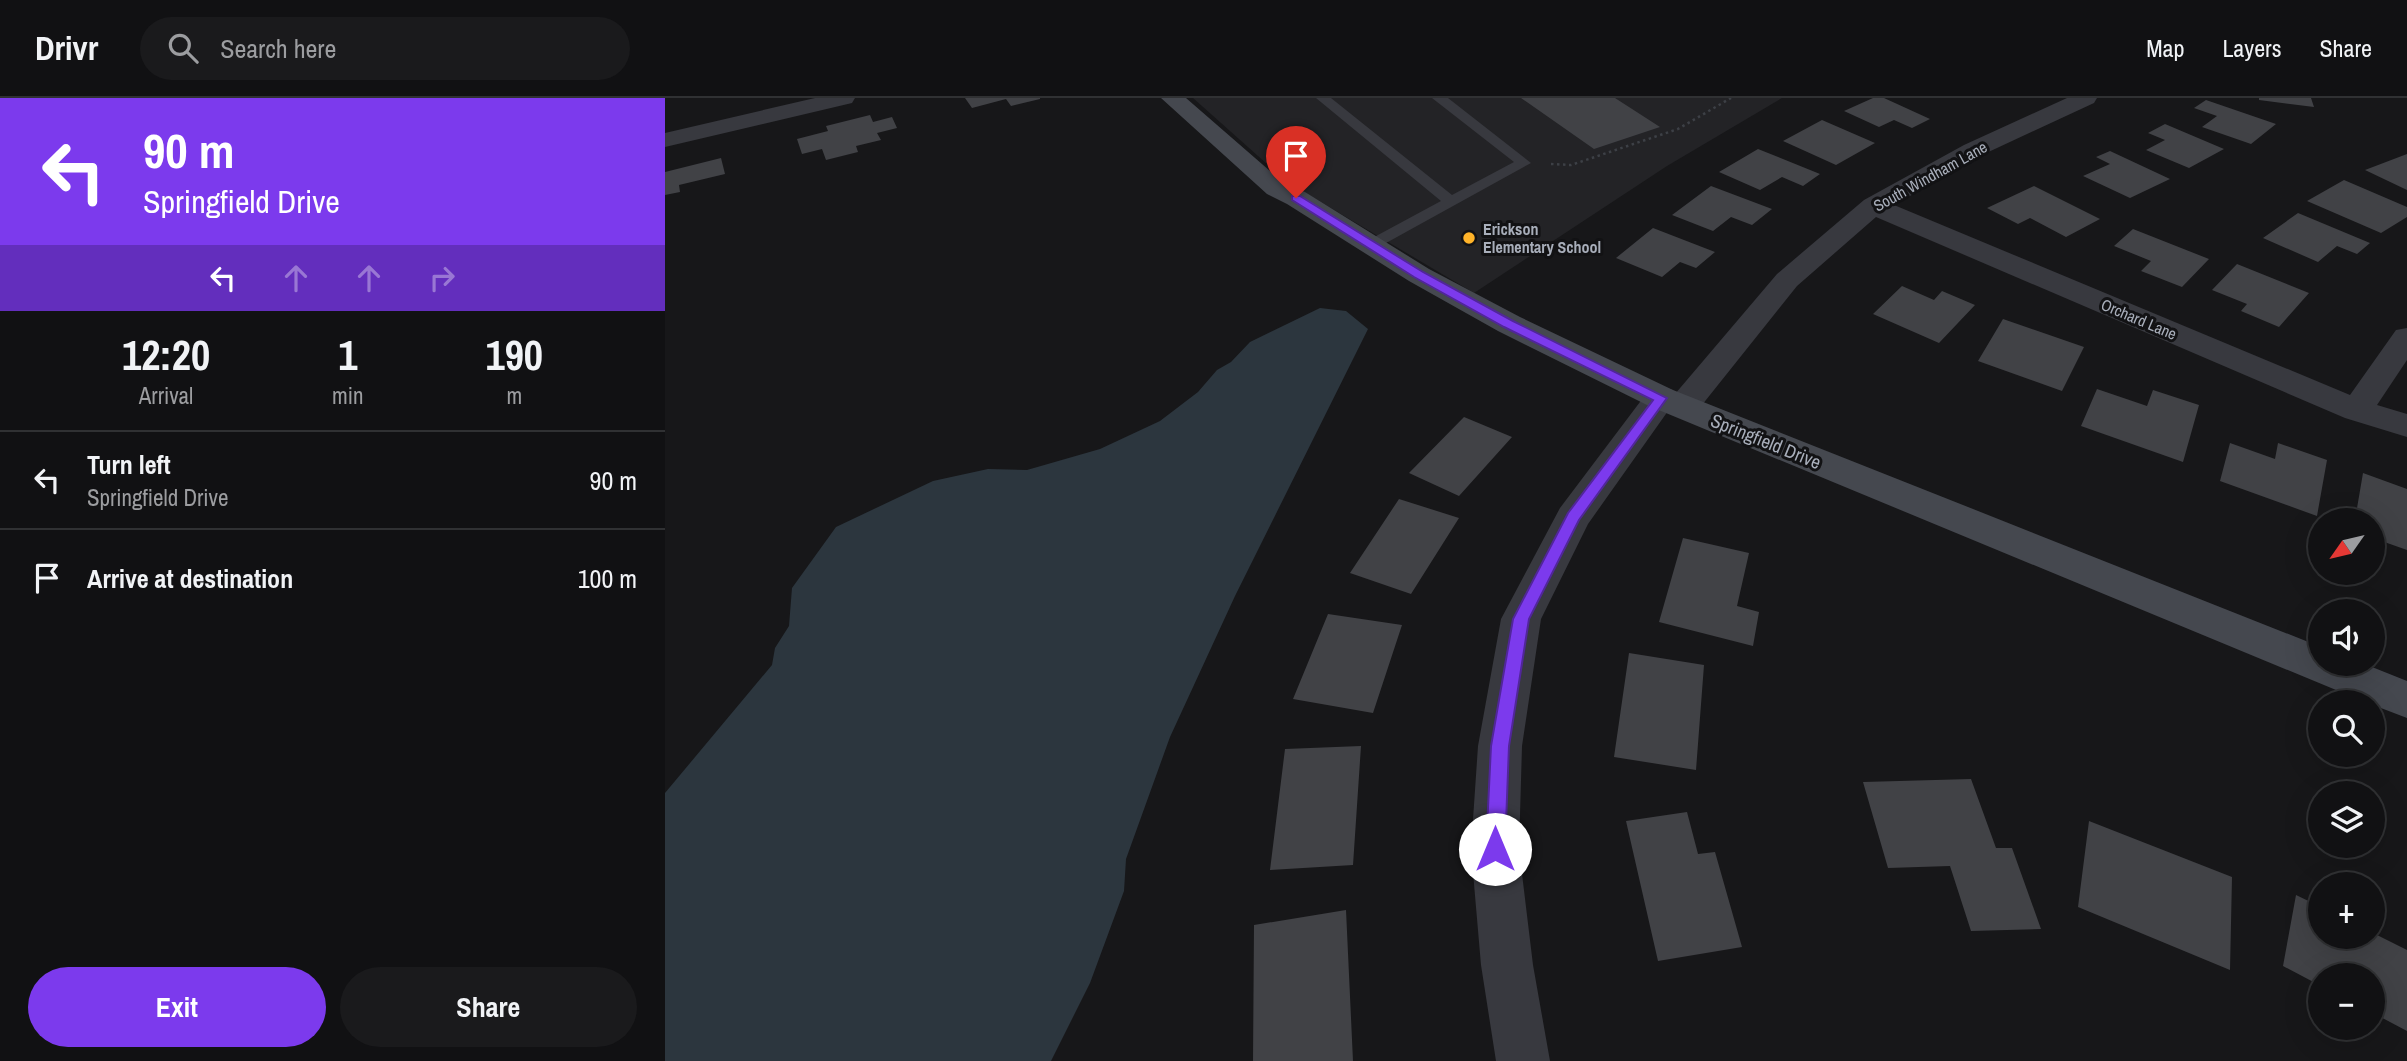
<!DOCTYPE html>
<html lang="en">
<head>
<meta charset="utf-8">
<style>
	:root { --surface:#111113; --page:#1a1a1c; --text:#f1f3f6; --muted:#9c9da0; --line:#303133; --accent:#7c3aed }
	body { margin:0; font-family:"Archivo Narrow",sans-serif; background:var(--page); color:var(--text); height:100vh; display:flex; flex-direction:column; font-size:26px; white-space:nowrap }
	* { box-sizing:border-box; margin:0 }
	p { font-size:23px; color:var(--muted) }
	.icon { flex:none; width:38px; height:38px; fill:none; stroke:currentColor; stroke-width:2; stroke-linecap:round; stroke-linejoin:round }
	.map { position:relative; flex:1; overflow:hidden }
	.details { display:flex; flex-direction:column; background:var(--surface); width:665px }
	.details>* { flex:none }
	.hud { background:#7c3aed; color:#fff; overflow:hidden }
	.needle { width:46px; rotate:236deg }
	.buttons { position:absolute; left:1643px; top:410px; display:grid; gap:14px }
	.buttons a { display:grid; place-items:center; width:77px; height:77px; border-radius:50%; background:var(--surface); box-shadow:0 7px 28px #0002,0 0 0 2px var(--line); font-size:35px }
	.pin { position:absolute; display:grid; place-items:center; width:60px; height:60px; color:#fff; margin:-72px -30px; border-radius:50% 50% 50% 0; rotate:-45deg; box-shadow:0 0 7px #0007 }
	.pin .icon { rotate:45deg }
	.me { position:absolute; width:77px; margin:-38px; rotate:0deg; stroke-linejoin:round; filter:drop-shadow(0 0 5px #0008) }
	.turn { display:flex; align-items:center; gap:24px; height:147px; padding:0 28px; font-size:32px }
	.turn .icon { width:91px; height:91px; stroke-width:2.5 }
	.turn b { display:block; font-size:49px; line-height:60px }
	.lanes { display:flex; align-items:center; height:66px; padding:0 28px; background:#0003; justify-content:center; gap:35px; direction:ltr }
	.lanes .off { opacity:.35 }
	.eta { display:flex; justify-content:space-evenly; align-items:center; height:119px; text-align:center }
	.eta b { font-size:42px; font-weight:700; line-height:49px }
	.button { display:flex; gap:14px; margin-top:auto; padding:14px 28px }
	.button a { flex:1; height:80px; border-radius:42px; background:var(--accent); color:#fff; font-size:28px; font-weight:700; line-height:80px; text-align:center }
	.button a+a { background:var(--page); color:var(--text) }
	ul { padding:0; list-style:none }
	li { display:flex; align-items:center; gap:21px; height:98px; padding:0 28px; border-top:2px solid var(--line) }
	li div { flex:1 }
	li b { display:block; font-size:26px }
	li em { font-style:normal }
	header { display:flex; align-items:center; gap:42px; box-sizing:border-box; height:98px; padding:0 35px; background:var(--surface); border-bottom:2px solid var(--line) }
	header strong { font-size:33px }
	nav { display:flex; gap:38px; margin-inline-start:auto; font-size:24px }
	.search { width:490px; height:63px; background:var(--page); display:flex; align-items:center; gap:18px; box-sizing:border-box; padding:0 24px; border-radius:38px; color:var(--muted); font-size:26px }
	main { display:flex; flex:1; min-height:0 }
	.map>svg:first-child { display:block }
</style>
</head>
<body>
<header>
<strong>Drivr</strong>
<div class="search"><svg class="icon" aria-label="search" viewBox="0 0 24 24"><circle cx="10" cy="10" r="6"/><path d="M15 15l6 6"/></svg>Search here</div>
<nav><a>Map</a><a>Layers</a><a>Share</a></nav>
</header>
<main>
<section class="details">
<div class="hud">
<div class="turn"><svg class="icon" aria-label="left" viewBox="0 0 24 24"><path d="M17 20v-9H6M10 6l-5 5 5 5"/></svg><div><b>90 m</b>Springfield Drive</div></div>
<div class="lanes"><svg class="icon" aria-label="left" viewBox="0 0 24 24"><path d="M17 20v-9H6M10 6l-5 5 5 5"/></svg><svg class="icon off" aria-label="ahead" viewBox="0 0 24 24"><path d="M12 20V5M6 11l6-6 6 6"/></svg><svg class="icon off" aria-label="ahead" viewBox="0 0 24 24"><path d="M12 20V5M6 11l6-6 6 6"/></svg><svg class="icon off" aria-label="right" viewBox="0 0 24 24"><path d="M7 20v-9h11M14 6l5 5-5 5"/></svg></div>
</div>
<div class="eta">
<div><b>12:20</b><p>Arrival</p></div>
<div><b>1</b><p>min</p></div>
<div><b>190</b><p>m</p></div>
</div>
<ul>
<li><svg class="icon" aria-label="left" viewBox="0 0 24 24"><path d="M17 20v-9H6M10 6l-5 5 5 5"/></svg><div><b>Turn left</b><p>Springfield Drive</p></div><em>90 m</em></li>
<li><svg class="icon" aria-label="arrive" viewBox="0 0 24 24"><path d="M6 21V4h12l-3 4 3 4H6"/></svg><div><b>Arrive at destination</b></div><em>100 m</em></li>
</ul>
<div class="button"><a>Exit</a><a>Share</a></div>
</section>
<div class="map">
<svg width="1742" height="963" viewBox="0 0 1742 963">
	<rect width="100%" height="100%" fill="#171719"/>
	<path fill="#232326" d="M528 0H1117L1002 68 809 195 622 84Z"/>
	<path fill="#2c363e" d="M655 210 681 213 703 231 570 498 505 639 461 761 459 793 425 885 386 963H0V695L107 567 110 550 124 528 127 490 171 429 268 383 323 371 362 372 435 351 495 323 533 294 552 272 566 264 585 244Z"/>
	<path fill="#414246" d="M300 0H375V1L346 8 341 1 307 10Z
		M856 0H950L995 29 929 51Z
		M1208 0H1219L1265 21 1247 30 1229 22 1214 29 1179 13Z
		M1594 0H1646L1649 9 1594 2Z
		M1541 2 1611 26 1586 46 1537 29 1552 18 1529 10Z
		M205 17 208 24 227 19 232 30 212 35 216 42 191 48 193 54 161 62 157 51 137 56 132 41 163 33 161 28Z
		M1157 22 1210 45 1171 67 1118 43Z
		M1500 26 1559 51 1524 70 1481 52 1500 42 1483 35Z
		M1093 51 1155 76 1138 88 1117 79 1095 92 1054 74Z
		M1445 53 1505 81 1465 100 1418 78 1445 66 1431 59Z
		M1742 56V92L1700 72Z
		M56 60 60 76 14 87 15 94 0 97V74Z
		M1679 82 1742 109V119L1716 135 1642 103Z
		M1046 88 1107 111 1087 127 1066 119 1048 133 1007 117Z
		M1369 88 1435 121 1401 139 1365 120 1353 126 1322 110Z
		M1633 115 1705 145 1692 156 1672 148 1653 164 1598 140Z
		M988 130 1050 154 1031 170 1015 164 997 179 951 160Z
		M1468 131 1544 161 1517 189 1476 173 1486 163 1449 148Z
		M1572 166 1644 195 1614 229 1576 213 1582 206 1547 192Z
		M1237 188 1269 202 1277 193 1310 207 1274 245 1208 216Z
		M1338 221 1419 249 1397 293 1313 263Z
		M1432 291 1482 308 1488 292 1534 307 1518 364 1416 328Z
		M799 319 847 339 794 398 744 375Z
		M1565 345 1610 361 1613 345 1662 362 1652 418 1555 383Z
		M1698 375 1742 391V452L1708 440V422H1690Z
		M734 401 794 420 746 496 685 475Z
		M1018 440 1084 455 1072 508 1094 514 1088 548 994 524Z
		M663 516 737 527 708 615 628 601Z
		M964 555 1039 567 1031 672 949 659Z
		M696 648 688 767 605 772 620 651Z
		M1306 681 1331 750H1347L1376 831 1306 833 1285 768 1223 770 1198 684Z
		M1022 714 1033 756 1050 754 1077 849 993 863 961 723Z
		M1424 723 1567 779 1565 872 1413 809Z
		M1631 797 1656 809V838H1708V835L1742 852V933L1708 915V877H1656V888L1618 868Z
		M681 812 688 963H588L589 827Z"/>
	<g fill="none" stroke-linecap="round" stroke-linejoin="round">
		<path stroke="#3d4046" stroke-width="2.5" stroke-dasharray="2.5 3.5" stroke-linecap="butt" d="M886 66 906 67 1013 31 1066 0"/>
		<path fill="#38393f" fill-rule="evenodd" d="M651 0H666L787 97 849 64 767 0H783L866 65 712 150H700L698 147 700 144 776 103Z"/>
		<path fill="#38393f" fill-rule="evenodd" d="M150 0H190L187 5 0 49V35Z
			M1402 0H1432L1429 5 1317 57 1229 107 1685 297 1731 232 1742 230V262L1712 307 1742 316V339L1680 320 1211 119 1132 188 1029 317 1017 320 1003 313 923 426 876 521 857 648 854 751 868 867 885 963H831L816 867 806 751 813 648 836 521 895 410 984 292 996 289 1008 292 1010 296 1112 176 1199 102 1299 47Z"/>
		<path fill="#45484f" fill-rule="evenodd" d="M496 0H521L620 86 640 94 764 171 855 219 1008 292 1656 549V565H1697L1742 583V620L1708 607V604H1700L984 308 833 233 744 183 622 106 602 96Z"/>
	</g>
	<path fill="#7c3aed" stroke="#51269a" stroke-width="2" d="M627 98H635L758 174 848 223 1002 300 914 422 864 521 844 648 840 751 837 757 830 760 823 757 821 751 826 648 848 521 903 415 988 302 839 229 749 179 627 102Z"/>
	<circle fill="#ffb329" stroke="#121214" stroke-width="2.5" cx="804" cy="140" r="7"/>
	<g text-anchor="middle" stroke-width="6" stroke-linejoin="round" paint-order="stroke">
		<g font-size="16" fill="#a8aeba" stroke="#121214">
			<text transform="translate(1265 78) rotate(-29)" y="6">South Windham Lane</text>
			<text transform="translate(1474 221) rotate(23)" y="6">Orchard Lane</text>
		</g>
		<g font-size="16" font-weight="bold" fill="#a8aeba" stroke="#121214" text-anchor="start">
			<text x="818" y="137">Erickson<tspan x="818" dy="18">Elementary School</tspan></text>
		</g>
		<g font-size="19" fill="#a8aeba" stroke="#121214">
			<text transform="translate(1101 343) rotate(22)" y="7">Springfield Drive</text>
		</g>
	</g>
</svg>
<div class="buttons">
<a><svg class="needle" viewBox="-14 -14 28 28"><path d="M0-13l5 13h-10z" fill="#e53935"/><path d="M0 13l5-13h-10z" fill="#9c9da0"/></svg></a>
<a><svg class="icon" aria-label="sound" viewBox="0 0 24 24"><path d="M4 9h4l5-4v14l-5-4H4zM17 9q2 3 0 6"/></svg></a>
<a><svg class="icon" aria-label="search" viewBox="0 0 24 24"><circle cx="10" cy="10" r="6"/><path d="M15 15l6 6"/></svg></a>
<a><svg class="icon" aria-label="layers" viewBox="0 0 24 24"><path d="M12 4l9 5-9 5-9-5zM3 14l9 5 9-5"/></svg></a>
<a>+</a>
<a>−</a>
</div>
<div class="pin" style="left:631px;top:100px;background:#d93025"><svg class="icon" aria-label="arrive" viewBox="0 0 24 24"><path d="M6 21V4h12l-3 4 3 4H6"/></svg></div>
<svg class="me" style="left:830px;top:751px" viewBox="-20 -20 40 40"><circle r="19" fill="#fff"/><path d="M0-13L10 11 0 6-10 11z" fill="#7c3aed"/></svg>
</div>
</main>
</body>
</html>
